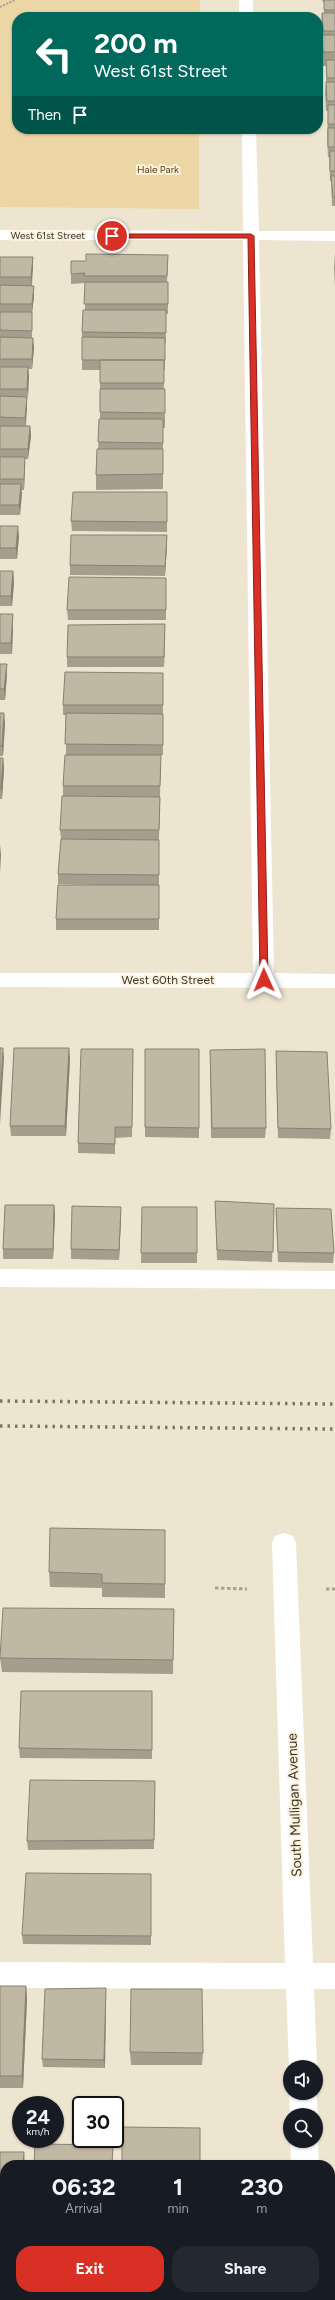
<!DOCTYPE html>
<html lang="en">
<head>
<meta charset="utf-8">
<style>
	:root { --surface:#171b24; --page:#242831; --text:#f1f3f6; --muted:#9ea1a6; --accent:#d93025 }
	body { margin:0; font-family:Figtree,sans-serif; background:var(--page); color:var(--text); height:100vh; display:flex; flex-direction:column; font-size:15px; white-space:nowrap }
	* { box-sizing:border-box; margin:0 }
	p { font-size:13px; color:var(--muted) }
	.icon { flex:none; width:22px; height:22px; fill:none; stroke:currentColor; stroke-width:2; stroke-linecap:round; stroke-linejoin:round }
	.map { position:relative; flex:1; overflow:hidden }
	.drawer { position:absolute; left:0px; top:2160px; width:335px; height:140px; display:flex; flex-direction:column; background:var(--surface); border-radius:16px 16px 0 0; box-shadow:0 1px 3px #0004 }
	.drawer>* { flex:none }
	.hud { position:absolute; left:12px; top:12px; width:311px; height:122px; border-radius:16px; box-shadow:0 1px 3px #0004; background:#00695c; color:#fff; overflow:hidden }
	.tools { position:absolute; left:283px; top:2060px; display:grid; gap:8px }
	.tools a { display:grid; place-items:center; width:40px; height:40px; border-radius:50%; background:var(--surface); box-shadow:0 1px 3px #0004; font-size:20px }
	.speed { position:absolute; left:12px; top:2096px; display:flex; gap:8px; font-size:20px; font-weight:700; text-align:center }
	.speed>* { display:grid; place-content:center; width:52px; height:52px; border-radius:50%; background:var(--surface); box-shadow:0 1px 3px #0004; line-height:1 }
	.speed small { font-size:10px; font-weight:400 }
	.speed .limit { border:2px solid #111; border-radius:6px; background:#fff; color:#111 }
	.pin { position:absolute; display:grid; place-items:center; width:34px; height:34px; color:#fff; margin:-17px; border:2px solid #fff; border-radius:50%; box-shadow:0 1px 4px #0007 }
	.me { position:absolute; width:44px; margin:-22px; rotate:359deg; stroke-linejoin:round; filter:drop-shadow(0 0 3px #0008) }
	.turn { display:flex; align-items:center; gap:14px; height:84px; padding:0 16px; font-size:18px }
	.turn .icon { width:52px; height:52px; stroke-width:2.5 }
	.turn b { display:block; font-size:28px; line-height:34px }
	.then { display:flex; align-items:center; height:38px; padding:0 16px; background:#0003; gap:8px; font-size:15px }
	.eta { display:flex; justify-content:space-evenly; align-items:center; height:68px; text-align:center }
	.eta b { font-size:24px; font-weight:700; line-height:28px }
	.button { display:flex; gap:8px; margin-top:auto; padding:8px 16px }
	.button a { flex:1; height:46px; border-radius:16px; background:var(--accent); color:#fff; font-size:16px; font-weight:700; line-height:46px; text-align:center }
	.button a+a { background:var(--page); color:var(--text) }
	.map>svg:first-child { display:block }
</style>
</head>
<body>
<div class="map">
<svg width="335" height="2300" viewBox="0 0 335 2300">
	<rect width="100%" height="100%" fill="#eee5d0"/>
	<path fill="#edd6a5" d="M0 0H200V17H17V129H199V209L0 207Z"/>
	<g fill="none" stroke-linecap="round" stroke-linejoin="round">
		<path stroke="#a9a292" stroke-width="2" stroke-dasharray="2 1.5" stroke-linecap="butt" d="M0 7 15 0"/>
		<path stroke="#a9a292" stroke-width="3" stroke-dasharray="3.5 2.5" stroke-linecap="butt" d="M215 1588 247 1589
			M326 1589H335"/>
		<path fill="#fff" fill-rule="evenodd" d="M239 0H253V17H239Z
			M242 129H256L259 231H335V241L259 240 274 973 335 974V988L0 987V973H253L243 240H0V230L243 231Z
			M0 1269 335 1271V1289L0 1287Z
			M284 1533 293 1536 296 1543 313 1963H335V1989H314L317 2067 316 2070V2067H290V2070L289 2067 286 1989 0 1988V1962L285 1963 272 1543 275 1536Z
			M290 2090V2093H316V2090L318 2115 316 2120V2115L290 2116 289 2093Z
			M316 2135 318 2141 319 2165H291L290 2141V2140L316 2141Z
			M293 2295H323V2300H293Z"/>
		<path stroke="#7b7568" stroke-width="3.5" stroke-dasharray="2.5 5" stroke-linecap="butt" d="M0 1401 335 1404
			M0 1426 335 1429"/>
	</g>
	<path fill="#a69e8d" d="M322 0H335V206H332L331 181H330L329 157H328L327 138 328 111H326L325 92 326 82V66H323L322 49V39L321 26 322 13H324V2H323Z
		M335 253V288L334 268Z
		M0 257H33V267L32 286 34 296 32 313V338L34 348 32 369H28L29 377 27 399V407L26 426H30L31 436 28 459H25V467L24 490H21L20 515H0Z
		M168 264 167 282H168V314H166V343H165V370H164V389L165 404V428H163V489L96 490V475L98 449 100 419V370H82V332L85 310V283L71 284V274Z
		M167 492V532L72 531 71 521Z
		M0 526 19 536 17 559H0Z
		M167 545 165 576 70 575V565Z
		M0 571H13L14 582 12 606H0Z
		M166 578V620H68L67 610Z
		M0 614 13 625 12 654H0Z
		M165 624 164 667H67V657Z
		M0 664 7 674 5 700H0Z
		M163 673V755H66V715H63V705Z
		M0 713 5 723 3 756H0Z
		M161 755 160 797 63 796V786Z
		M0 758H3L4 768 2 799H0Z
		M160 797 159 840H151H159V930H56V919L96 885 58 884V874L61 839 60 830Z
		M133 1049 132 1137 115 1138V1154L78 1153V1143Z
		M145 1049H199V1138L145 1137Z
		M210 1050 266 1128 265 1138H211Z
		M276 1051 331 1129 330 1139 278 1138 276 1062Z
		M70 1058 66 1136H11L10 1126Z
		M215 1201 274 1204 272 1262 217 1260Z
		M54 1205 55 1215 53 1259H3V1249Z
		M142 1207H197V1263H141Z
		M276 1208 334 1253 333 1263 278 1262 276 1218Z
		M121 1218 119 1260 71 1259V1249Z
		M165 1530V1598L102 1597V1588L50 1587 49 1572Z
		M174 1609 173 1674 2 1672 0 1658Z
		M152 1691V1759L20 1758 19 1748Z
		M155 1781 154 1849 28 1850 27 1841Z
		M151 1874V1945L23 1944 22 1935Z
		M0 1986H26L27 1999 23 2088H0Z
		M106 1988 105 2068 43 2067 42 2059Z
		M130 2052 203 2053 202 2065H131Z
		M0 2152 25 2160 5 2165V2295H19L18 2299H0Z
		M30 2295H109V2300H30Z
		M119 2295H200V2300H120Z"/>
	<path fill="#878173" d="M33 257V267L31 287V277Z
		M34 286V296L32 313V341V304Z
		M33 338 34 348 32 369V359Z
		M28 367 29 377 28 399 27 389Z
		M27 397V407L25 428V418Z
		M30 426 31 436 28 459V449Z
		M25 457V467L24 490V479Z
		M21 484 22 494 20 515 19 505Z
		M18 526 19 536 17 559 16 548Z
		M167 535V545L165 576V566Z
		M13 571 14 582 12 606 11 596Z
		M13 614V625L12 654 11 643Z
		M165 624V635L164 667V657Z
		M7 664V674L5 700 4 689Z
		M4 713 5 723 3 756 2 746Z
		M3 758 4 768 2 799 1 788Z
		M0 845 1 855 0 873Z
		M3 1048 4 1058 0 1124V1102Z
		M69 1048 70 1058 66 1136 65 1126Z
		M54 1205 55 1215 53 1259V1249Z
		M121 1207V1218L119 1260V1250Z
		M26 1986 27 1999 23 2088 22 2076Z
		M106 1988V1997L105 2068 104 2060Z
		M24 2152 25 2165H23Z"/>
	<path fill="#c1b8a4" stroke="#878173" d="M324 0H335V10H324Z
		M322 13H335V31H323Z
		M322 35H335V52H323Z
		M326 60H335V78H327Z
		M326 82H335V101H327Z
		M328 105H335V124H328Z
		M328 128H335V147H328Z
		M330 151H335V171H330Z
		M331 176H335V197H333Z
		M86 254 168 255 167 276H84L85 273 71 274V261H86Z
		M0 257H33L31 277H0Z
		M85 282H168V304H84Z
		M0 285 34 286 32 304H0Z
		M83 310H166V333L82 332Z
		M0 312H32V331L0 330Z
		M0 337 33 338 32 359H0Z
		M82 337 165 338V360H82Z
		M100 360H164V383H100Z
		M0 367H28L27 389H0Z
		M100 389H165V413L100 412Z
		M0 396 27 397 25 418 0 417Z
		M99 419H163V443L98 442Z
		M0 426H30L28 449H0Z
		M97 449H163V474L96 475Z
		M0 457H25L24 479H0Z
		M0 484H21L19 505H0Z
		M73 492H167V522L71 521Z
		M0 526H18L16 548H0Z
		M71 535H167L165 566 70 565Z
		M0 571H13L11 596H0Z
		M69 577 166 578V610H67Z
		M0 614H13L11 643H0Z
		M165 624 164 657H67L68 625Z
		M0 664H7L4 689H0Z
		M65 672 163 673V705H63Z
		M0 713H4L2 746H0Z
		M66 713 163 714V745L65 744Z
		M65 755H161L160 786H63Z
		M0 758H3L1 788H0Z
		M62 796 160 797 159 830H60Z
		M61 839 159 840V875L58 874Z
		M58 885H159V919H56Z
		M0 1048H3L0 1102Z
		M14 1048H69L65 1126H10Z
		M81 1049H133L132 1127H115V1144L78 1143Z
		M145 1049H199V1128L145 1127Z
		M265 1049 266 1128H212L210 1050Z
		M276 1051 327 1052 331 1129 278 1128Z
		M215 1201 274 1204 273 1252 217 1250Z
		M5 1205H54L53 1249H3Z
		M72 1206 121 1207 119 1250 71 1249Z
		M142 1207H197V1253H141Z
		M276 1208 331 1209 334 1253 278 1252Z
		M50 1528 165 1530V1584L102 1583V1574L49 1572Z
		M3 1608 174 1609 173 1660 0 1658Z
		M21 1691H152V1750L19 1748Z
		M30 1780 155 1781 154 1840 27 1841Z
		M26 1873 151 1874V1936L22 1935Z
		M0 1986H26L22 2076H0Z
		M106 1988 104 2060 42 2059 45 1989Z
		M131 1989H202L203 2053 130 2052Z
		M122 2127 200 2128V2165H122Z
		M35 2144 113 2145 112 2165H34Z
		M0 2152H24L23 2165H5V2292H0Z
		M30 2295H109V2298L30 2299Z
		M119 2295H200V2296H119Z"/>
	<path fill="#d93025" stroke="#8d1f18" d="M110 234H251L254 236 268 980 264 983 260 980 248 238H112Z"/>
	<g text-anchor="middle" stroke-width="4" stroke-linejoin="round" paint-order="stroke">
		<g font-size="10" fill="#574209" stroke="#fcf2dd">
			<text x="158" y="173">Hale Park</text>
		</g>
		<g font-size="10" fill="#39352d" stroke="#fcf2dd">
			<text x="48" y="239">West 61st Street</text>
		</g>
		<g font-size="12" fill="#39352d" stroke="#fcf2dd">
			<text x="168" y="984">West 60th Street</text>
		</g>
		<g font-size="14" fill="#39352d" stroke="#fcf2dd">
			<text transform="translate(294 1805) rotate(-92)" y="5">South Mulligan Avenue</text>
		</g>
	</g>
</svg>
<div class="tools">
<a><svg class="icon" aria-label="sound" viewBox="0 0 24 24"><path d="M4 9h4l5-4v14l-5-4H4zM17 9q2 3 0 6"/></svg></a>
<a><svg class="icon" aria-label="search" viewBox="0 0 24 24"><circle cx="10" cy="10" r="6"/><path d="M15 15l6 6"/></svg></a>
</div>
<div class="speed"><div>24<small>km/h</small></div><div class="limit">30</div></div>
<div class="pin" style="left:112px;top:236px;background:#d93025"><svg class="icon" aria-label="arrive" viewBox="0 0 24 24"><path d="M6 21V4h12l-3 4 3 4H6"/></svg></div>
<svg class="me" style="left:264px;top:980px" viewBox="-20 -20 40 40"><path d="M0-17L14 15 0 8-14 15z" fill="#d93025" stroke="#fff" stroke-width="4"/></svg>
<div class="hud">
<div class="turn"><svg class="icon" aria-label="left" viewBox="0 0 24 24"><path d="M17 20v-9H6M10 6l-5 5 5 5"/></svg><div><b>200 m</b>West 61st Street</div></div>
<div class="then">Then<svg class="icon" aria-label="arrive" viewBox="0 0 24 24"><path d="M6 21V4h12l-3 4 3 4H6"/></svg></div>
</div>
<section class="drawer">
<div class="eta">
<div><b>06:32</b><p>Arrival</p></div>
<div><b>1</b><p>min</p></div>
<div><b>230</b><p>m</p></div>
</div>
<div class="button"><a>Exit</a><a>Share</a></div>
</section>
</div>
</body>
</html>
